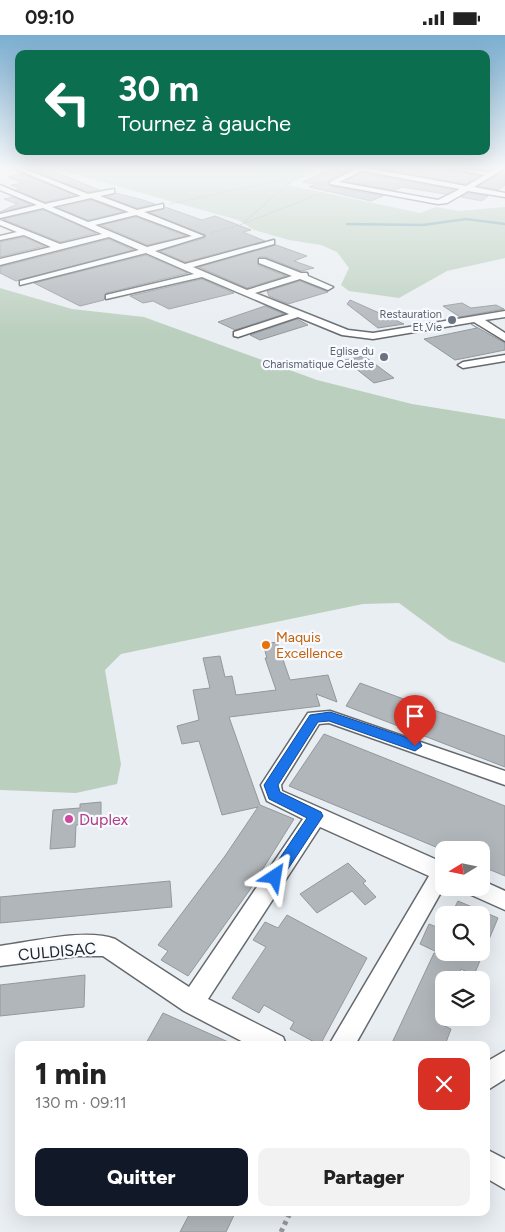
<!DOCTYPE html>
<html lang="fr">
<head>
<meta charset="utf-8">
<style>
	:root { --surface:#fff; --page:#f2f2f2; --text:#222; --muted:#767676; --accent:#111827 }
	body { margin:0; font-family:Figtree,sans-serif; background:var(--page); color:var(--text); height:100vh; display:flex; flex-direction:column; font-size:19px; white-space:nowrap }
	* { box-sizing:border-box; margin:0 }
	p { font-size:16px; color:var(--muted) }
	.icon { flex:none; width:28px; height:28px; fill:none; stroke:currentColor; stroke-width:2; stroke-linecap:round; stroke-linejoin:round }
	.map { position:relative; flex:1; overflow:hidden }
	.side { position:absolute; left:15px; top:1006px; width:475px; height:175px; display:flex; flex-direction:column; background:var(--surface); border-radius:10px; box-shadow:0 5px 20px #0002 }
	.side>* { flex:none }
	.guide { position:absolute; left:15px; top:15px; width:475px; height:105px; border-radius:10px; box-shadow:0 5px 20px #0002; background:#0b6e4f; color:#fff; overflow:hidden }
	.needle { width:32px; rotate:260deg }
	.controls { position:absolute; left:435px; top:806px; display:grid; gap:10px }
	.controls a { display:grid; place-items:center; width:55px; height:55px; border-radius:10px; background:var(--surface); box-shadow:0 5px 20px #0002; font-size:25px }
	.pin { position:absolute; display:grid; place-items:center; width:42px; height:42px; color:#fff; margin:-51px -21px; border-radius:50% 50% 50% 0; rotate:-45deg; box-shadow:0 0 5px #0007 }
	.pin .icon { rotate:45deg }
	.me { position:absolute; width:55px; margin:-28px; rotate:33deg; stroke-linejoin:round; filter:drop-shadow(0 0 4px #0008) }
	.turn { display:flex; align-items:center; gap:18px; height:105px; padding:0 20px; font-size:22px }
	.turn .icon { width:65px; height:65px; stroke-width:2.5 }
	.turn b { display:block; font-size:35px; line-height:42px }
	.round { display:grid; place-items:center; flex:none; width:52px; height:52px; border-radius:10px; background:var(--page) }
	.head { display:flex; align-items:center; justify-content:space-between; height:85px; padding:0 20px }
	h1 { font-size:30px; font-weight:800; line-height:38px }
	.action { display:flex; gap:10px; margin-top:auto; padding:10px 20px }
	.action a { flex:1; height:58px; border-radius:10px; background:var(--accent); color:#fff; font-size:20px; font-weight:800; line-height:58px; text-align:center }
	.action a+a { background:var(--page); color:var(--text) }
	.status { display:flex; justify-content:space-between; align-items:center; height:35px; padding:0 25px; background:var(--surface); direction:ltr }
	.status svg { height:14px; fill:currentColor }
	.map>svg:first-child { display:block }
</style>
</head>
<body>
<div class="status"><b>09:10</b><svg viewBox="0 0 49 12"><path d="M0 12V9h3v3zM5 12V6h3v6zM10 12V3h3v9zM15 12V0h3v12zM26 1h20v11H26zM47 4h2v5h-2z"/></svg></div>
<div class="map">
<svg width="505" height="1197" viewBox="0 0 505 1197">
	<rect width="100%" height="100%" fill="#e9eef2"/>
	<path fill="#bbcfbe" d="M52 133H296L315 136 288 150 420 178 436 172 459 176 505 172V223L447 236 399 263 349 256 341 250 349 233 337 217 321 210 289 205 254 195 238 185Z
		M0 253 72 274 144 282 317 345 412 369 505 384V628L449 605 399 568 363 569 121 619 105 635 121 729 117 749 76 758 0 755Z"/>
	<g fill="none" stroke-linecap="round" stroke-linejoin="round">
		<path stroke="#75a4ab" stroke-width="2.5" d="M347 189 423 190 466 184 505 189"/>
	</g>
	<path fill="#b1b6ba" stroke="#93989c" d="M334 133H349L350 135 329 145 330 151 383 161 371 166 309 152 316 149 302 147Z
		M377 133H448L480 141 466 149Z
		M39 134 55 137 100 155 88 157 34 136Z
		M503 137H505V150L498 155 479 151Z
		M21 138 75 160 45 167 16 155 20 154 11 150 22 148 8 142Z
		M362 138 454 155 445 159 402 152 395 155 345 146Z
		M116 158 143 165 155 169 137 173 107 162Z
		M468 158 488 161 482 166 461 162Z
		M13 162 31 170 0 177 17 169 4 164Z
		M91 165 123 177 88 185 58 173Z
		M165 172 202 185 215 181 251 195 243 197 265 206 185 227 160 216 205 203 206 200 150 178Z
		M43 175 96 198 60 207 3 184Z
		M136 182 186 201 147 210 101 190Z
		M24 202 45 211 0 222V207Z
		M109 204 133 215 16 246 0 238V232Z
		M276 210 307 221 294 226 314 233 301 236 266 222H259L258 230 286 241 247 253 199 232Z
		M146 220 188 238 106 258 104 265 80 271 34 248Z
		M202 244 234 258 169 274 153 266 143 268 130 261Z
		M300 246 328 257 288 269 269 261 267 256Z
		M350 265 404 289 378 293 347 269Z
		M462 268 471 273 496 270 504 274 460 282 443 271Z
		M265 271 284 279 235 295 218 287Z
		M297 284 308 290 260 305 250 300Z
		M471 289 505 308V315L455 325 424 304 477 293Z
		M364 321 394 343 374 348 345 325Z
		M277 607 290 645 328 640 337 667 316 659 320 671 229 682 260 770 294 784 249 856 188 941 161 925 168 916 158 910 225 821 258 772 222 780 199 706 182 709 177 691 199 685 193 655 210 653 203 623 220 621 225 642 232 641 236 660 276 655 265 623H267L263 609Z
		M360 648 505 701V732L346 671Z
		M324 699 505 771V841L481 831V815H443L289 751Z
		M101 767V788L76 790 75 812 50 814 53 775 80 773V769Z
		M348 828 366 846 363 848 376 862 365 870 352 856 317 878 300 859Z
		M170 846 172 872 0 888V862Z
		M458 866 498 883 474 940 461 934 456 945H444V977L439 988 451 994 445 1010H391L434 918H439L420 909 429 889 444 895V918H481V880H451Z
		M287 880 367 923 320 1010 290 994 294 987 264 970 259 978 232 963 266 912 253 905 265 887 278 893Z
		M85 940 84 972 0 981V950Z
		M163 978 235 1010H145Z
		M190 1178H235L226 1197H180Z"/>
	<g fill="none" stroke-linecap="round" stroke-linejoin="round">
		<defs>
			<path id="minor" d="M13 133H22L88 159 114 154V158L100 161 137 175 163 169V173L144 177 204 201 155 216 185 229 274 205V209L193 232 247 255 292 241 259 228V224H265L301 238H307L308 241 333 252 328 255 300 244 255 258 348 295 373 298 505 276V282L485 285 505 298V306L474 287 373 304 342 300 298 282 238 302 234 301V297L289 279 202 242 106 264V260L194 239 146 218 20 250V246L139 215 109 202 0 230V224L51 212 24 200 0 205V201L17 197 0 190V185L60 209 102 199 43 173 0 183V179L37 170 0 155V150L45 169 81 161ZM91 163 129 177 88 187 52 172ZM136 180 192 201 147 212 95 190Z
				M351 133H367L466 151 485 140 450 133 491 137 498 133H505L474 152 505 158V162L468 156 447 168 438 169 330 149V147L354 135ZM362 136 460 154 438 165 339 147Z
				M505 320V326L463 333 458 330 463 327Z
				M330 676 505 736V750L329 688 319 689 281 750 282 756 444 828V852L355 1010H329L429 841 320 792 208 964 283 1002 286 1010H249L184 976 103 921H78L0 931V911C32 907 86 893 115 904L189 952 303 784 267 766 261 750 308 678Z
				M481 845 505 856V875L467 858 465 852H481Z
				M505 1016V1044L486 1056V1027Z
				M486 1114 505 1124V1154L486 1143Z"/>
		</defs>
		<use href="#minor" stroke="#65696d" stroke-width="3"/>
		<path stroke="#969a9d" stroke-width="1" stroke-dasharray="1 1" stroke-linecap="butt" d="M170 169 296 142 328 139
			M244 187 296 142
			M211 198 240 190 327 156"/>
		<path stroke="#969a9d" stroke-width="5" stroke-dasharray="4 4" stroke-linecap="butt" d="M281 1197 290 1178"/>
		<use href="#minor" fill="#fff" fill-rule="evenodd"/>
	</g>
	<linearGradient id="sky" x2="0" y2="1"><stop stop-color="#7aaed0"/><stop offset="0.44" stop-color="#f5f7f9"/><stop offset="1" stop-color="#f5f7f9" stop-opacity="0"/></linearGradient>
	<rect width="505" height="300" fill="url(#sky)"/>
	<path fill="#1a73e8" stroke="#114b97" d="M330 677 420 707 422 711 415 716 329 686 318 687 278 750 280 757 321 777 323 781 280 846 275 848 269 846 267 842 307 783 269 764 264 750 310 680Z"/>
	<g fill="#6b7280" stroke="#f7fbff" stroke-width="2">
		<circle cx="452" cy="285" r="5"/>
		<circle cx="384" cy="322" r="5"/>
	</g>
	<circle fill="#e8710a" stroke="#f7fbff" stroke-width="2" cx="266" cy="610" r="5"/>
	<circle fill="#d1479c" stroke="#f7fbff" stroke-width="2" cx="69" cy="784" r="5"/>
	<g text-anchor="middle" stroke-width="4.5" stroke-linejoin="round" paint-order="stroke">
		<g font-size="11" fill="#5b616d" stroke="#f7fbff" text-anchor="end">
			<text x="442" y="283">Restauration<tspan x="442" dy="13">Et Vie</tspan></text>
			<text x="374" y="320">Eglise du<tspan x="374" dy="13">Charismatique Celeste</tspan></text>
		</g>
		<g font-size="14" fill="#c56008" stroke="#f7fbff" text-anchor="start">
			<text x="276" y="607">Maquis<tspan x="276" dy="16">Excellence</tspan></text>
		</g>
		<g font-size="16" fill="#b23c85" stroke="#f7fbff" text-anchor="start">
			<text x="79" y="790">Duplex</text>
		</g>
		<g font-size="16" fill="#232527" stroke="#f7fbff">
			<text transform="translate(57 916) rotate(-5)" y="6">CULDISAC</text>
		</g>
	</g>
</svg>
<div class="controls">
<a><svg class="needle" viewBox="-14 -14 28 28"><path d="M0-13l5 13h-10z" fill="#e53935"/><path d="M0 13l5-13h-10z" fill="#767676"/></svg></a>
<a><svg class="icon" aria-label="search" viewBox="0 0 24 24"><circle cx="10" cy="10" r="6"/><path d="M15 15l6 6"/></svg></a>
<a><svg class="icon" aria-label="layers" viewBox="0 0 24 24"><path d="M12 4l9 5-9 5-9-5zM3 14l9 5 9-5"/></svg></a>
</div>
<div class="pin" style="left:415px;top:711px;background:#d93025"><svg class="icon" aria-label="arrive" viewBox="0 0 24 24"><path d="M6 21V4h12l-3 4 3 4H6"/></svg></div>
<svg class="me" style="left:275px;top:842px" viewBox="-20 -20 40 40"><path d="M0-17L14 15 0 8-14 15z" fill="#1a73e8" stroke="#fff" stroke-width="4"/></svg>
<div class="guide">
<div class="turn"><svg class="icon" aria-label="left" viewBox="0 0 24 24"><path d="M17 20v-9H6M10 6l-5 5 5 5"/></svg><div><b>30 m</b>Tournez à gauche</div></div>
</div>
<section class="side">
<div class="head"><div><h1>1 min</h1><p>130 m · 09:11</p></div><a class="round" style="background:#d93025;color:#fff"><svg class="icon" aria-label="close" viewBox="0 0 24 24"><path d="M6 6l12 12M18 6L6 18"/></svg></a></div>
<div class="action"><a>Quitter</a><a>Partager</a></div>
</section>
</div>
</body>
</html>
